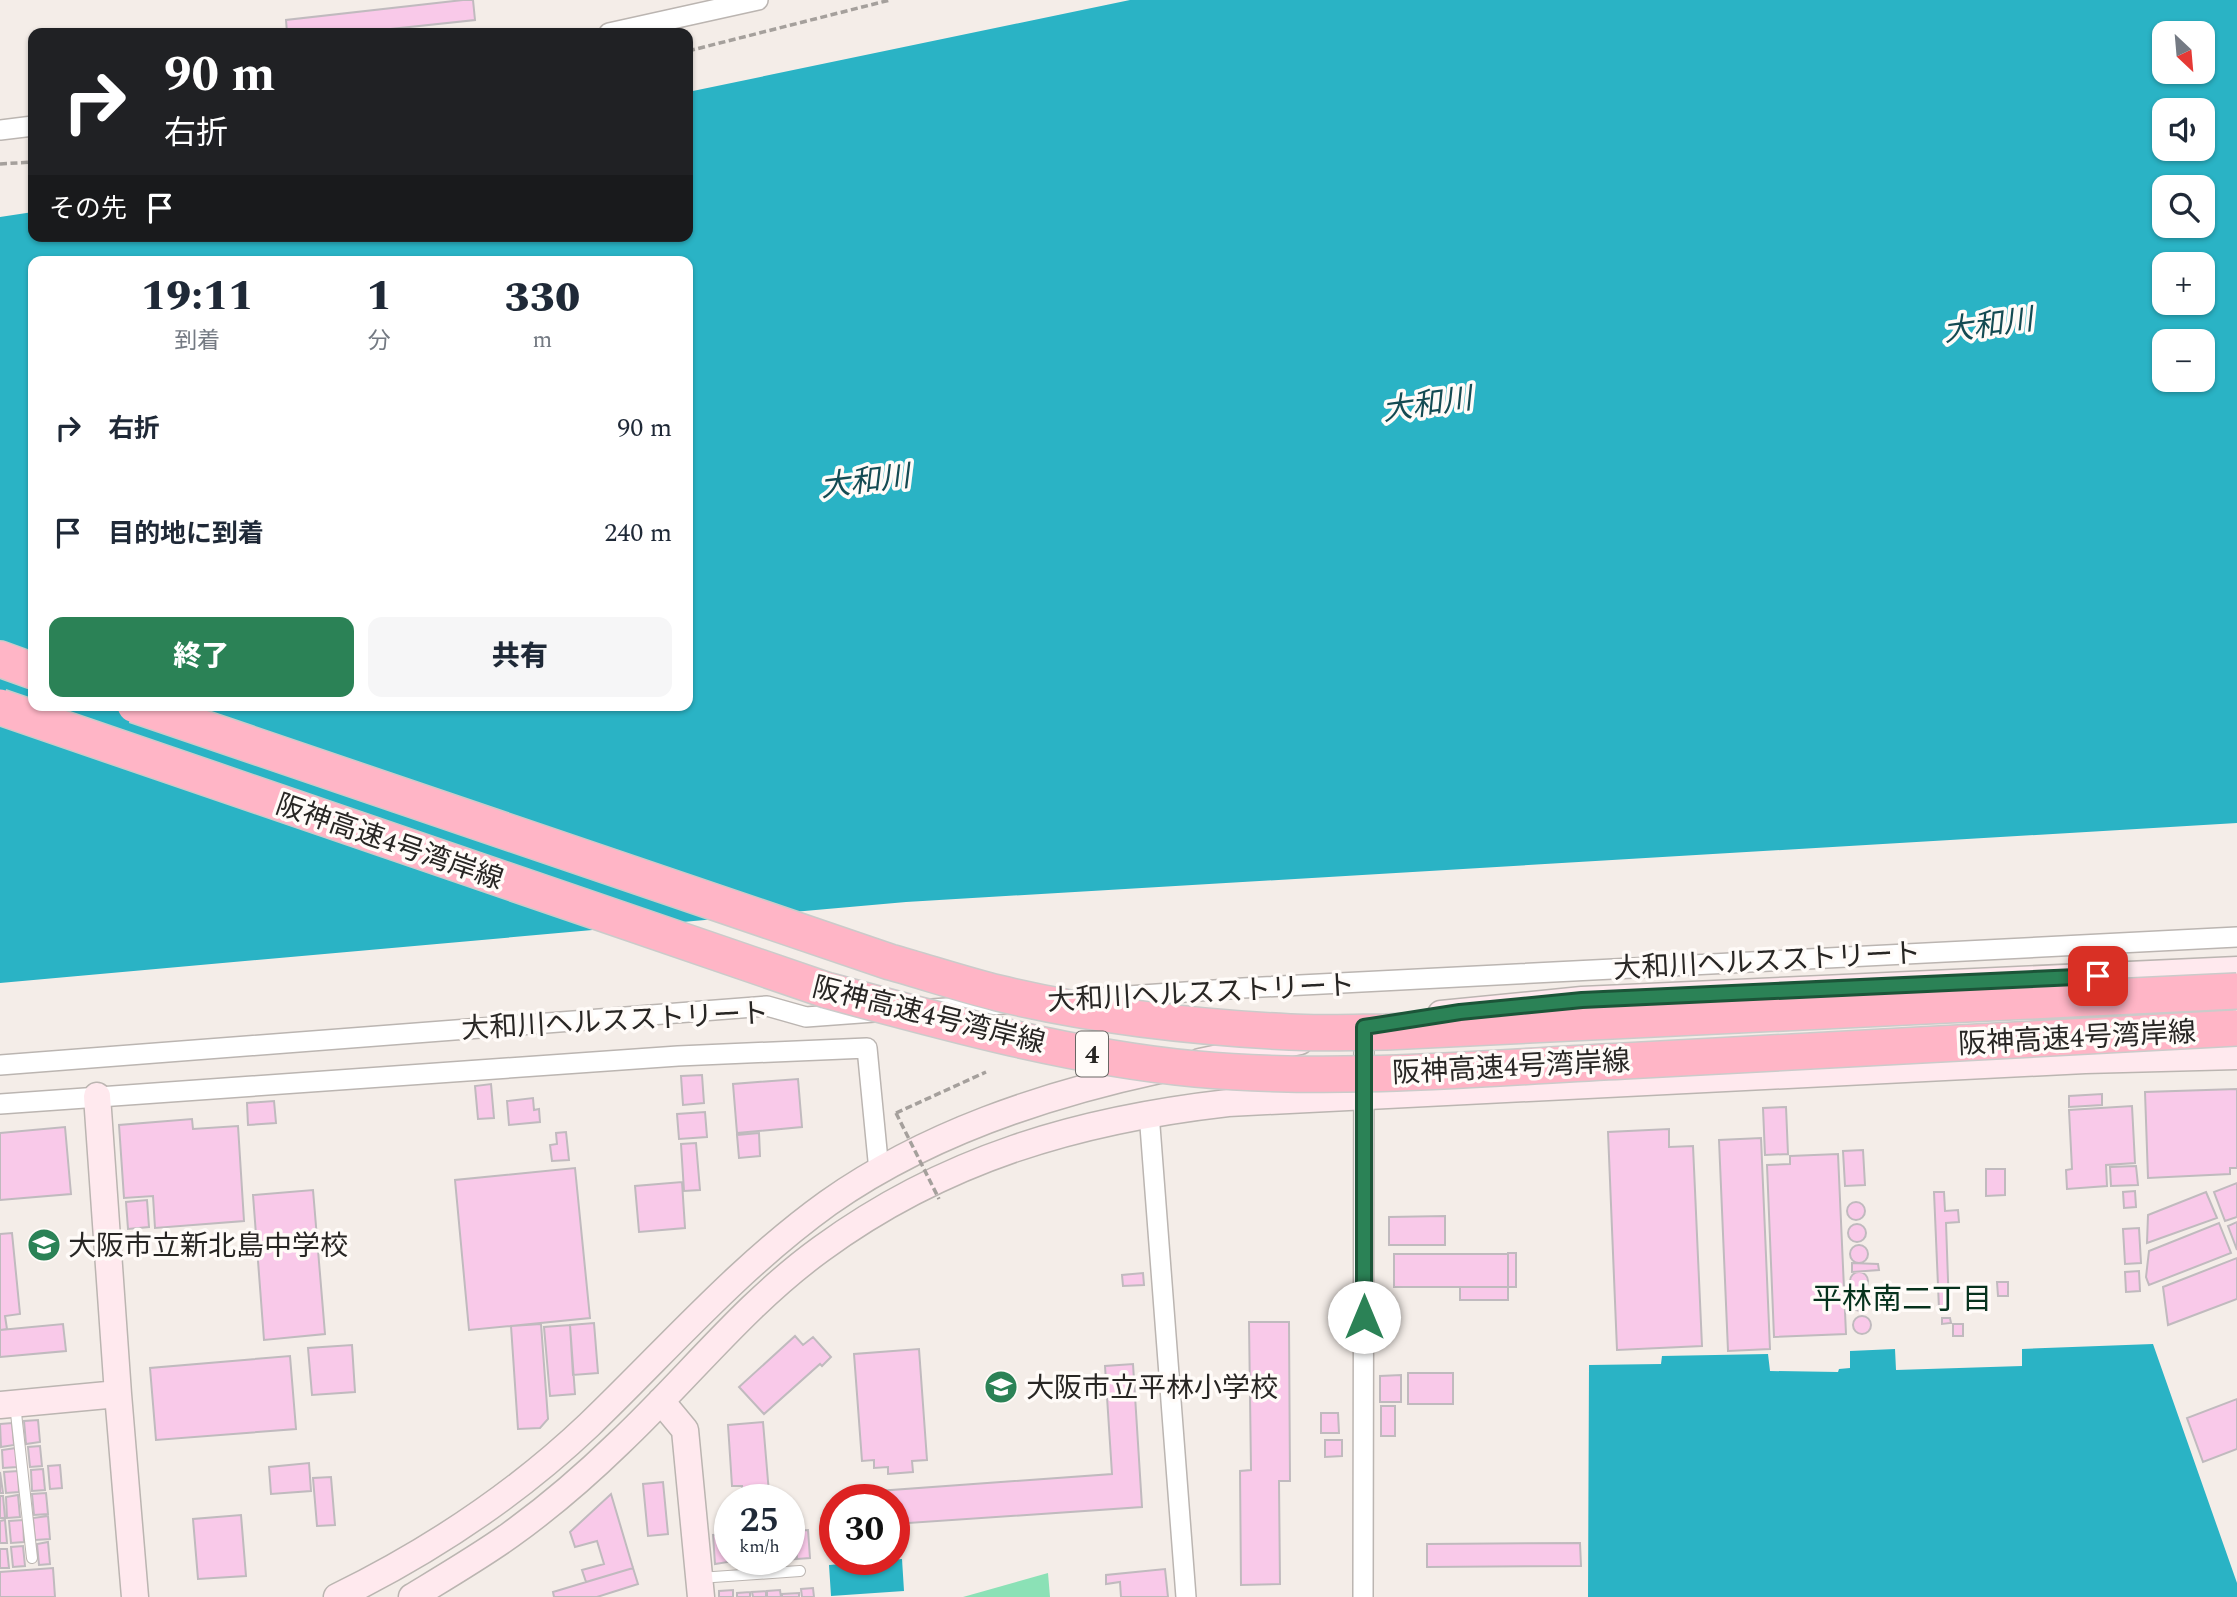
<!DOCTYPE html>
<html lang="ja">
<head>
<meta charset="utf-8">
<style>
	:root { --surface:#fff; --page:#f6f6f7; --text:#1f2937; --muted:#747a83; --accent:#2b8256 }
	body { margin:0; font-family:Spectral,"Noto Sans JP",serif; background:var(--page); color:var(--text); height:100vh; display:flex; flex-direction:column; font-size:26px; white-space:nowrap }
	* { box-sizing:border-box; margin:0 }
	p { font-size:23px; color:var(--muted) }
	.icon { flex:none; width:38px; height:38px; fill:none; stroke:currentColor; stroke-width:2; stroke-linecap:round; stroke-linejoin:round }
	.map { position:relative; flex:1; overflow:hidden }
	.drawer { position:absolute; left:28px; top:256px; width:665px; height:455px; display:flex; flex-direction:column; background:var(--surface); border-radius:14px; box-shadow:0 2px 5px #0004 }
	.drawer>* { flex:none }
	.banner { position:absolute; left:28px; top:28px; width:665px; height:214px; border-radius:14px; box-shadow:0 2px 5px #0004; background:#202124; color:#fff; overflow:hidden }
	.needle { width:46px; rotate:154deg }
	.fabs { position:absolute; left:2152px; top:21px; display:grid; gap:14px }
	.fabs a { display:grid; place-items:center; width:63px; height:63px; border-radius:14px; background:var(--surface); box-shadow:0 2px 5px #0004; font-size:35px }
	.speed { position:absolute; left:714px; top:1484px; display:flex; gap:14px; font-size:35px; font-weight:700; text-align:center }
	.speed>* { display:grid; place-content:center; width:91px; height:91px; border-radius:50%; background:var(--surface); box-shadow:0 2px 5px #0004; line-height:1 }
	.speed small { font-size:18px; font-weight:400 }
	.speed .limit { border:10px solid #d22; background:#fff; color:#111 }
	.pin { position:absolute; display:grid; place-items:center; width:60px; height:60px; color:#fff; margin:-30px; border-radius:14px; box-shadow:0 4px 10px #0006 }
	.me { position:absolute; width:77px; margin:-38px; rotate:0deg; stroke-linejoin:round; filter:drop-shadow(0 0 5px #0008) }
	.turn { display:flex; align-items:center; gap:24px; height:147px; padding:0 21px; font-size:32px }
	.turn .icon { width:91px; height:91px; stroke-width:2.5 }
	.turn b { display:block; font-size:49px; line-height:60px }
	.then { display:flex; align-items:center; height:66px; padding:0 21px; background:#0003; gap:14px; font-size:26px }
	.eta { display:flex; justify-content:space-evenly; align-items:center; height:119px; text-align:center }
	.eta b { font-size:42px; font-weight:800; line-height:49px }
	.button { display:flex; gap:14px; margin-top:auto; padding:14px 21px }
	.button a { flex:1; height:80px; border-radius:14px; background:var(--accent); color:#fff; font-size:28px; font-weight:800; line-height:80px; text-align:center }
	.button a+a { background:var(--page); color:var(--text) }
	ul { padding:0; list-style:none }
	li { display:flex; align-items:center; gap:21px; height:105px; padding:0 21px }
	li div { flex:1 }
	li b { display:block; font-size:26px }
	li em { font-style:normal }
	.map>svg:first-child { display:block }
</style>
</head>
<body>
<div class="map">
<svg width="2237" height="1597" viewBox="0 0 2237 1597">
	<rect width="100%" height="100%" fill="#f4ede8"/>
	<path fill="#8be1b6" d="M1048 1573 1050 1597H963Z"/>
	<path fill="#2ab3c5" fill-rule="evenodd" d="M1130 0H2237V823L906 902 0 983V217L33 212V236H688V92ZM2165 33H2203V72H2165ZM2165 110H2203V149H2165ZM2165 187H2203V226H2165ZM33 261H688V705H33ZM2165 264H2203V303H2165ZM2165 341H2203V380H2165Z
		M2153 1344 2237 1583V1597H1588L1589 1365 1661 1364 1662 1356 1768 1354 1770 1371 1838 1372 1839 1369 1850 1368V1351L1895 1349 1896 1370 2022 1366V1349Z
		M902 1559 904 1591 831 1596 829 1565Z"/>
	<path fill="#f9c9e9" stroke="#c0babe" stroke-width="2" d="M463 0H473L475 20 353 33H287L286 20Z
		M702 1075 704 1103 683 1105 681 1076Z
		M798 1079 802 1127 737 1133 733 1084Z
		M491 1084 494 1118 478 1119 475 1086Z
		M2237 1089V1168H2230V1174L2148 1178 2145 1092Z
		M2102 1094V1105L2069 1107V1096Z
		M533 1098 534 1110 539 1109 540 1122 509 1125 507 1101Z
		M274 1101 276 1123 248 1125 247 1103Z
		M2132 1106 2135 1163 2106 1165 2107 1186 2067 1189 2066 1170 2072 1169 2069 1110Z
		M1786 1107 1788 1154 1765 1155 1763 1108Z
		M705 1112 707 1137 679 1139 677 1114Z
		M192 1119 193 1129 238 1126 244 1221 155 1228 153 1196 124 1198 119 1125Z
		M65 1127 71 1194 0 1200V1133Z
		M1669 1129V1147L1693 1146 1702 1346 1617 1350 1608 1132Z
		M566 1132 569 1160 552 1161 550 1145 557 1144 556 1133Z
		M759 1133 760 1156 739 1158 737 1135Z
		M1761 1138 1770 1349 1728 1351 1719 1140Z
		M696 1143 700 1190 684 1191 681 1144Z
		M1863 1150 1865 1185 1845 1186 1843 1151Z
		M1838 1154 1846 1334 1774 1337 1767 1165 1790 1164V1156Z
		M2136 1166 2138 1185 2111 1186 2110 1167Z
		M575 1168 590 1318 469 1330 455 1180Z
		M1986 1169H2005V1195L1986 1196Z
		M682 1182 685 1228 639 1232 635 1186Z
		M2237 1183V1217L2225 1221 2214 1192Z
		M313 1190 325 1334 264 1340 253 1195Z
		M2135 1191 2136 1207 2124 1208 2123 1192Z
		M1934 1192H1944L1945 1211 1958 1210 1959 1222 1946 1223 1949 1308 1939 1309Z
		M2206 1192 2217 1218 2147 1243 2148 1215Z
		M147 1200 149 1227 128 1229 126 1202Z
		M1847 1211a9 9 0 1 1 18 0a9 9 0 1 1-18 0Z
		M1445 1216V1245H1389V1217Z
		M2237 1222V1250L2228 1226Z
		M2219 1223 2231 1253 2149 1285 2146 1277 2149 1251Z
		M1848 1233a9 9 0 1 1 18 0a9 9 0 1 1-18 0Z
		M2139 1228 2141 1263 2125 1264 2123 1229Z
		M12 1233 20 1314 5 1316 7 1329 0 1330V1234Z
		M1850 1254a9 9 0 1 1 18 0a9 9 0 1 1-18 0Z
		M1516 1253V1287H1508V1253Z
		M1394 1254H1508V1287H1394Z
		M2237 1258V1299L2168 1325 2163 1287Z
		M1852 1263 1878 1264 1879 1270 1852 1272Z
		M2139 1271 2140 1291 2126 1292 2125 1272Z
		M1850 1281a9 9 0 1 1 18 0a9 9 0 1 1-18 0Z
		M1143 1273 1144 1285 1123 1286 1122 1275Z
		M1997 1282H2008V1296H1998Z
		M1460 1287H1508V1300H1460Z
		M1851 1302a9 9 0 1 1 18 0a9 9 0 1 1-18 0Z
		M1853 1325a9 9 0 1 1 18 0a9 9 0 1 1-18 0Z
		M1942 1318H1950L1951 1323 1942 1324Z
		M1249 1322H1289L1290 1481H1279L1280 1584 1241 1585 1240 1471 1251 1470Z
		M594 1323 598 1373 573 1375 570 1325Z
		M63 1324 66 1351 0 1357V1330Z
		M541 1324 548 1419 540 1428 518 1429 511 1326Z
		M1953 1324H1963V1336H1953Z
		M570 1325 575 1394 550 1396 544 1327Z
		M795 1336 803 1345 813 1337 831 1357 822 1366 820 1364 764 1414 739 1387Z
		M352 1345 355 1392 312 1395 308 1348Z
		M919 1349 927 1460 912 1461 913 1472 888 1474V1467L874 1468V1460L862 1461 854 1354Z
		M290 1356 296 1429 156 1440 150 1368Z
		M1133 1364 1142 1507 894 1524V1500H879L878 1491 1112 1474 1105 1366Z
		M1408 1373H1453V1404H1408Z
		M1401 1375V1402H1380V1376Z
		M2237 1399V1449L2203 1462 2187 1418Z
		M1381 1406H1395V1436H1381Z
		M1321 1413H1338L1339 1433H1321Z
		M38 1420 40 1442 26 1444 24 1421Z
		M763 1422 769 1493 743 1495 742 1486H732L728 1425Z
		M12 1423 14 1445 1 1447 0 1424Z
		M1325 1440H1342V1456L1325 1457Z
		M40 1446 42 1466 30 1467 28 1447Z
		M16 1448 17 1467 3 1468 2 1450Z
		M309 1463 311 1491 271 1494 269 1467Z
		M60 1465 62 1488 50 1489 48 1466Z
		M43 1469 45 1490 32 1491 31 1470Z
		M18 1471 19 1492 6 1493 4 1472Z
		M0 1472 3 1493H0Z
		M331 1477 335 1525 317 1526 313 1478Z
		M663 1482 668 1534 648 1536 643 1484Z
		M46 1493 48 1514 34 1515 32 1494Z
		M611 1494 633 1568 586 1582 582 1570 604 1564 597 1541 575 1547 570 1532Z
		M18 1495 20 1517 7 1518 6 1497Z
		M0 1496H3L5 1518H0Z
		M241 1515 246 1576 198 1579 193 1519Z
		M48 1516 50 1539 35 1540 33 1518Z
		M5 1520 7 1543H0V1521Z
		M23 1520 24 1542 11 1543 9 1521Z
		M794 1530 796 1559 779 1560 789 1559V1531Z
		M808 1530 810 1558 797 1559 795 1531Z
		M727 1534 728 1562 715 1564 713 1535Z
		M48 1542 50 1564 39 1565 37 1544Z
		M1580 1543 1581 1566 1427 1567V1544Z
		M23 1546 25 1566 13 1567 11 1547Z
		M0 1549H7L9 1568H0Z
		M730 1559H746V1563L731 1564Z
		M53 1568 55 1597H0V1572Z
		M633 1568 638 1584 597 1597H554L553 1592Z
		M1165 1569 1168 1597H1121L1120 1582 1106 1584V1575Z
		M813 1588 814 1597H802L801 1589Z
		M733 1590V1597H719V1591Z
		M780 1590 781 1597H767V1591Z
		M766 1591V1597H753L752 1592Z
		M750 1592V1597H737V1593Z
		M799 1593V1597H782V1594Z"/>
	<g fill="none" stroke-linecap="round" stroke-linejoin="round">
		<defs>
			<path id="lane" d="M15 1404 32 1558
				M699 1578 800 1571"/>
			<path id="street" d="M609 33 758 0
				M0 130 33 126
				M1085 999 1243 988 2237 937
				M932 1009 1003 1004
				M0 1065 767 1006 806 1017 874 1012
				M0 1104 678 1056 867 1048 879 1171
				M1149 1113 1186 1597
				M1363 1597 1364 1027"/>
			<path id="secondary" d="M1441 1014 1582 1000 2237 970
				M1200 1062 1300 1041
				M97 1096 118 1394 135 1597
				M661 1401 685 1430 701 1597
				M0 1405 118 1394
				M337 1597C429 1552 514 1496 589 1425 668 1349 739 1267 828 1203 926 1134 1043 1095 1159 1070
				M412 1597C445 1577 479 1557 510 1535 549 1507 585 1476 619 1443 687 1379 745 1304 821 1249 944 1159 1078 1120 1228 1103L2085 1060 2237 1056"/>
			<path id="highway" d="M0 659 33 671"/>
		</defs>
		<use href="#lane" stroke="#bbb5b1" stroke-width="12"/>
		<use href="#street" stroke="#bbb5b1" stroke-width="22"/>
		<use href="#secondary" stroke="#bbb5b1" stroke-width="29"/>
		<use href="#highway" stroke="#cbcbca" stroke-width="38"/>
		<path stroke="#a5a09c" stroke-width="3.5" stroke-dasharray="7 3.5" stroke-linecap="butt" d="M688 51 890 0
			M0 164 33 162
			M896 1113 986 1072"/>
		<use href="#lane" stroke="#fff" stroke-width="10"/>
		<use href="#street" stroke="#fff" stroke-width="19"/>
		<use href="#secondary" stroke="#ffe9ee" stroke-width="26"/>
		<use href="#highway" stroke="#ffb5c6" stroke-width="35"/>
		<defs>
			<path id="highway-bridge" d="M135 705 890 962C926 972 962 984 998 993 1093 1016 1192 1027 1290 1032 1322 1034 1354 1032 1386 1032L2237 991
				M0 707 826 990C947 1023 1070 1057 1196 1069 1338 1082 1482 1068 1624 1061 1828 1050 2033 1039 2237 1028"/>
		</defs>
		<use href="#highway-bridge" stroke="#cbcbca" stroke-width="38" stroke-linecap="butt"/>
		<path stroke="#a5a09c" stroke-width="3.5" stroke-dasharray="7 3.5" stroke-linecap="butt" d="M896 1113 939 1199"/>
		<use href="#highway-bridge" stroke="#ffb5c6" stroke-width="35"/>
	</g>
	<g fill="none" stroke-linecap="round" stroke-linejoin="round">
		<defs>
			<path id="route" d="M1364 1317V1027L1460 1012 1582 1000 2098 976"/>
		</defs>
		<use href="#route" stroke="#1c5438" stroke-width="18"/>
		<use href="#route" stroke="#2b8256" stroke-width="12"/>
	</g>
	<defs>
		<symbol id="school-disc" viewBox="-11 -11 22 22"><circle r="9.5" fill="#2b8256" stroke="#fffbf8"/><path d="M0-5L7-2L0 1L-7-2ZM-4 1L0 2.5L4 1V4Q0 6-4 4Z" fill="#fff"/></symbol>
	</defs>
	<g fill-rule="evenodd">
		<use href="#school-disc" x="25" y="1226" width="38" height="38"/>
		<use href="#school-disc" x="982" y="1368" width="38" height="38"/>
	</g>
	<g text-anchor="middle" stroke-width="7" stroke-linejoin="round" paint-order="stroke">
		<rect fill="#fffbf8" stroke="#686664" stroke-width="2" x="1076" y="1031.5" width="32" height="45" rx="5"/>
		<g font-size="26" font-weight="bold" fill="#282624">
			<text x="1092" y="1063">4</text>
		</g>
		<g font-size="28" fill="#282624" stroke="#fffbf8">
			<text transform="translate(390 841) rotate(19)" y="10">阪神高速4号湾岸線</text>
			<text transform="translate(1767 960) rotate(-3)" y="10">大和川ヘルスストリート</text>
			<text transform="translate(1201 992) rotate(-3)" y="10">大和川ヘルスストリート</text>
			<text transform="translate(929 1014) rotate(14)" y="10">阪神高速4号湾岸線</text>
			<text transform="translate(615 1020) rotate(-3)" y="10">大和川ヘルスストリート</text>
			<text transform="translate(2077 1037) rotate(-3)" y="10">阪神高速4号湾岸線</text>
			<text transform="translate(1511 1066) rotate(-3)" y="10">阪神高速4号湾岸線</text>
		</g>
		<g font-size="28" fill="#282624" stroke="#fffbf8" text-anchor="start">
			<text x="68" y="1255">大阪市立新北島中学校</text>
			<text x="1026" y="1397">大阪市立平林小学校</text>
		</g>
		<g font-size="30" font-style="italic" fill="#144b53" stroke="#fffbf8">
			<text transform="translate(1988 325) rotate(-8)" y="10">大和川</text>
			<text transform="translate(1427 404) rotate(-8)" y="10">大和川</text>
			<text transform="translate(865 481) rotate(-7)" y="10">大和川</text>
		</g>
		<g font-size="30" fill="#06321d" stroke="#fffbf8">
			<text x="1902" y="1309">平林南二丁目</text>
		</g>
	</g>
</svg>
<div class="fabs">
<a><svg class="needle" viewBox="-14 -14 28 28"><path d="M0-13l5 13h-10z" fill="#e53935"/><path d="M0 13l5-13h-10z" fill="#747a83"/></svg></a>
<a><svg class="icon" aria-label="sound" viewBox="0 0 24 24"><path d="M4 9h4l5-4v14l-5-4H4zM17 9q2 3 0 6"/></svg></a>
<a><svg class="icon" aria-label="search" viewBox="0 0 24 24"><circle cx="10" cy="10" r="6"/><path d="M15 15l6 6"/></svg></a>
<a>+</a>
<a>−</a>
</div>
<div class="speed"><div>25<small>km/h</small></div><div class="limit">30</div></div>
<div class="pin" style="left:2098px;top:976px;background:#d93025"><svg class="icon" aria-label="arrive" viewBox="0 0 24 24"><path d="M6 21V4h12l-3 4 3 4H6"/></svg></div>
<svg class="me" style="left:1364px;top:1317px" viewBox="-20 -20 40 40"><circle r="19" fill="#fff"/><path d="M0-13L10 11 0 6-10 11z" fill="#2b8256"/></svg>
<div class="banner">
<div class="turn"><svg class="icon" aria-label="right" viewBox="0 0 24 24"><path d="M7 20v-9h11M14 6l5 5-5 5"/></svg><div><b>90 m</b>右折</div></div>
<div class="then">その先<svg class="icon" aria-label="arrive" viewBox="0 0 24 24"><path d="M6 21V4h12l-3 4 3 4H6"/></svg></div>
</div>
<section class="drawer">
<div class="eta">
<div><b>19:11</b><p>到着</p></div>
<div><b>1</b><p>分</p></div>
<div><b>330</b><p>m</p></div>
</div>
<ul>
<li><svg class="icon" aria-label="right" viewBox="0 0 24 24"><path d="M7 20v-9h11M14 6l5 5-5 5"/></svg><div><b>右折</b></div><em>90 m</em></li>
<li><svg class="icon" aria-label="arrive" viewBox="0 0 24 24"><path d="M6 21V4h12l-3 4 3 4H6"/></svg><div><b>目的地に到着</b></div><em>240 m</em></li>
</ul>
<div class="button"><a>終了</a><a>共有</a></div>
</section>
</div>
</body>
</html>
